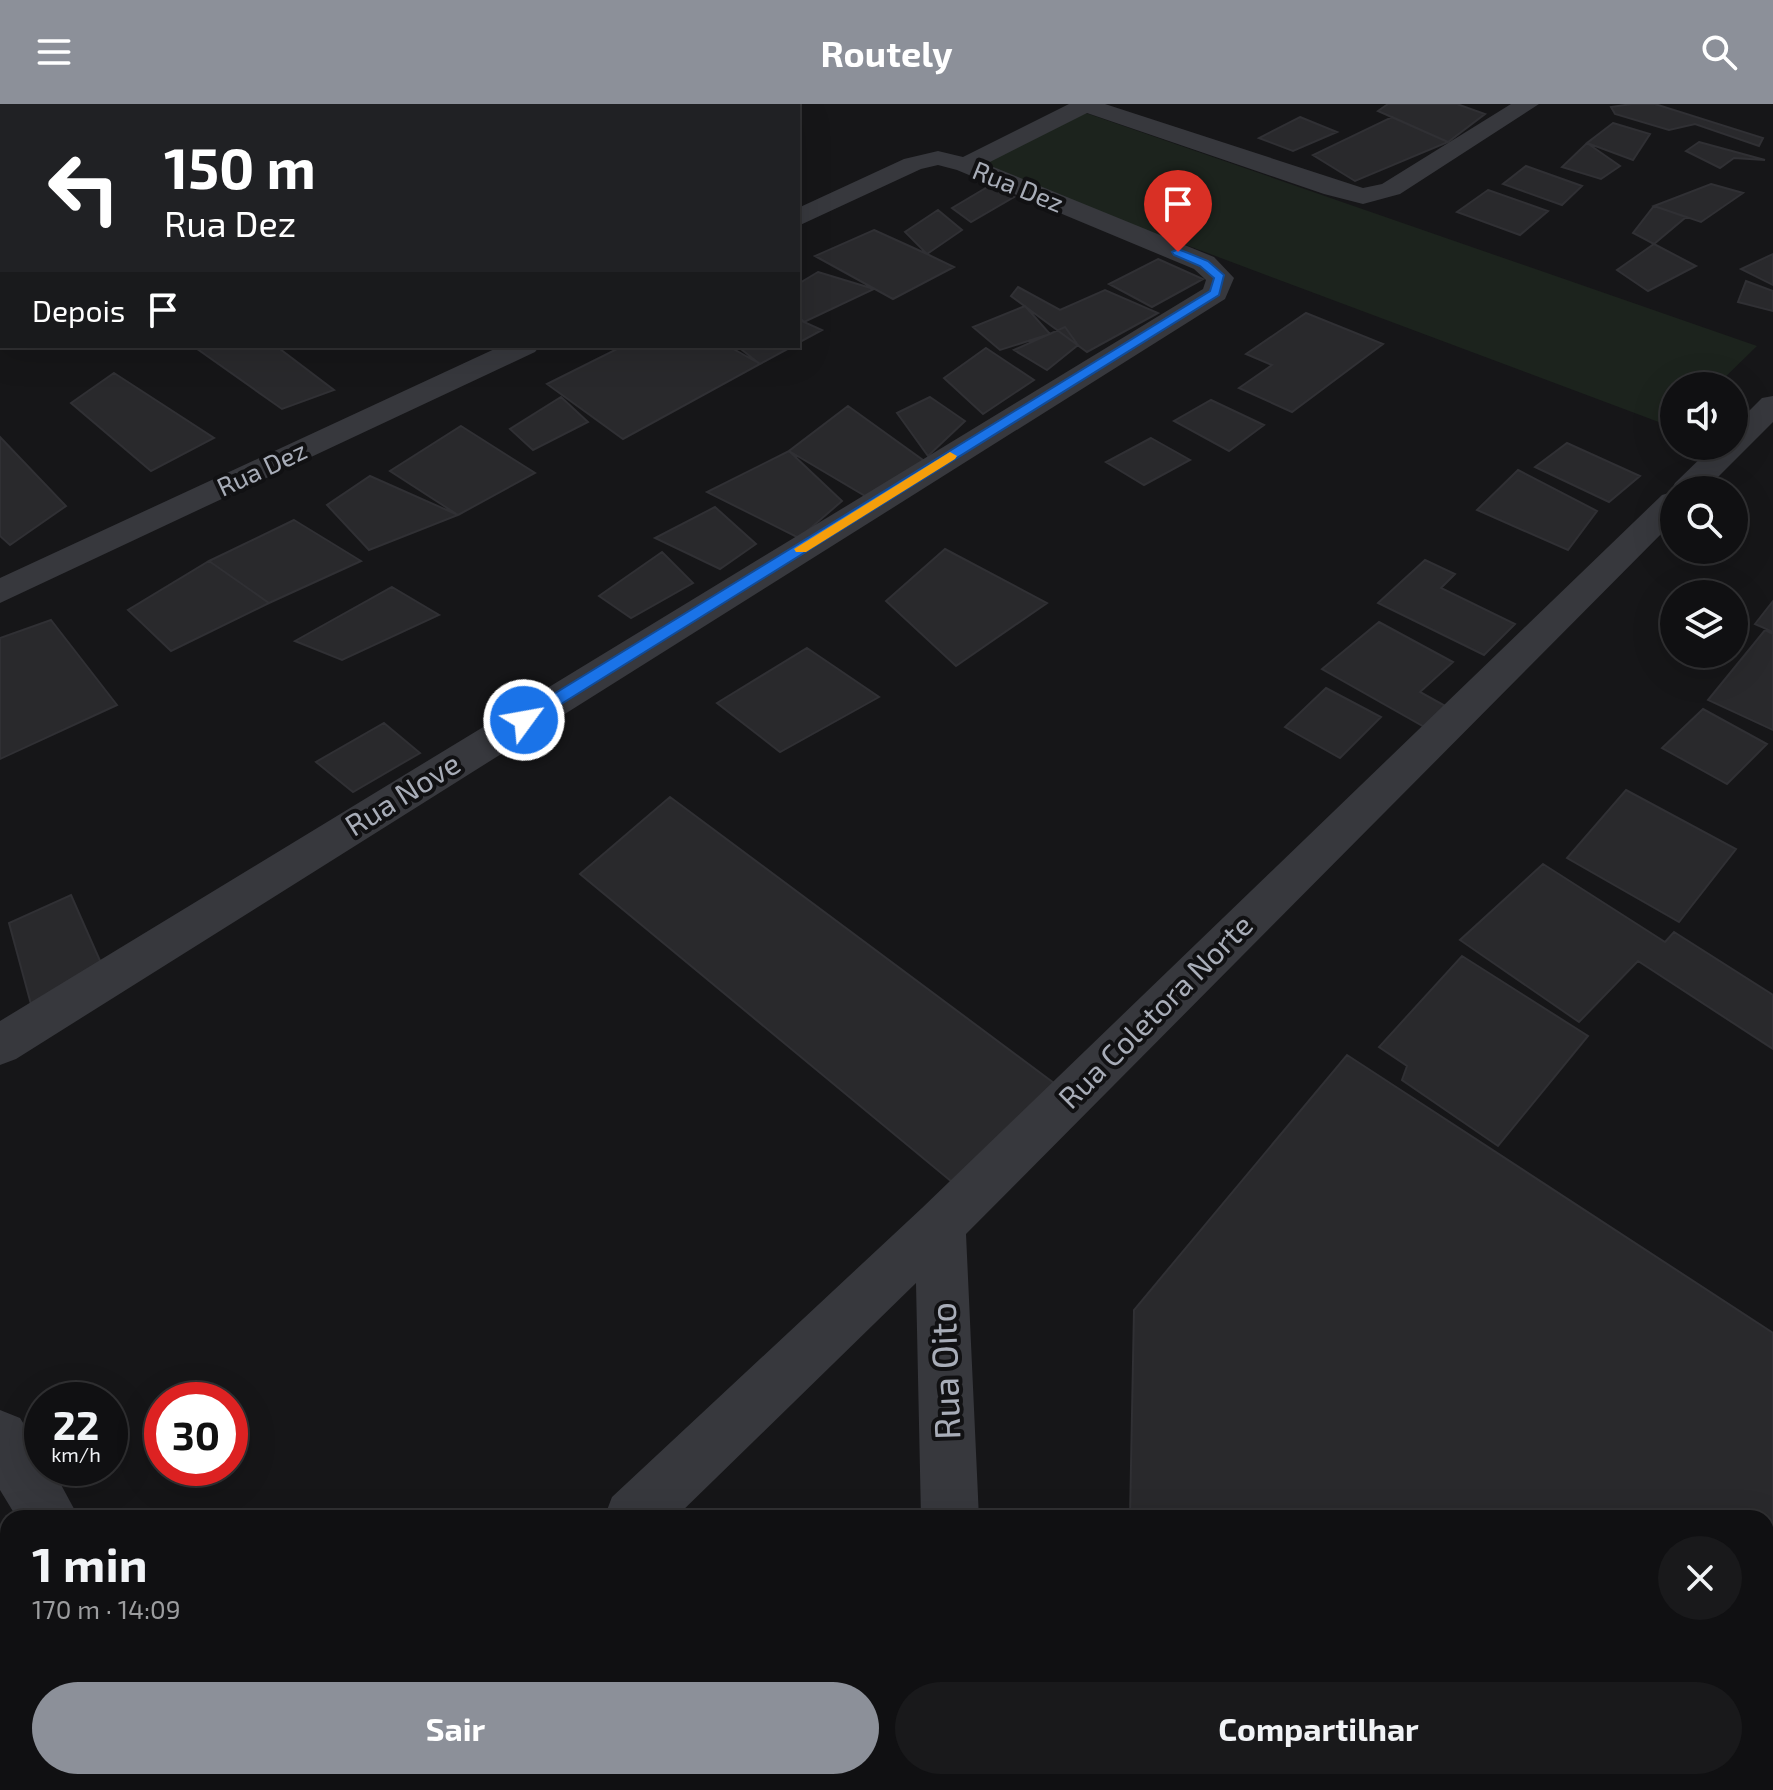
<!DOCTYPE html>
<html lang="pt">
<head>
<meta charset="utf-8">
<style>
	:root { --surface:#101012; --page:#19191b; --text:#f1f3f6; --muted:#9c9d9f; --line:#303032; --accent:#8c9099 }
	body { margin:0; font-family:"Exo 2",sans-serif; background:var(--page); color:var(--text); height:100vh; display:flex; flex-direction:column; font-size:30px; white-space:nowrap }
	* { box-sizing:border-box; margin:0 }
	p { font-size:26px; color:var(--muted) }
	.icon { flex:none; width:44px; height:44px; fill:none; stroke:currentColor; stroke-width:2; stroke-linecap:round; stroke-linejoin:round }
	.map { position:relative; flex:1; overflow:hidden }
	.side { position:absolute; left:0px; top:1406px; width:1774px; height:280px; display:flex; flex-direction:column; background:var(--surface); border-radius:24px 24px 0 0; box-shadow:0 8px 32px #0002,0 0 0 2px var(--line) }
	.side>* { flex:none }
	.banner { position:absolute; left:0px; top:0px; width:800px; height:244px; box-shadow:0 8px 32px #0002,0 0 0 2px var(--line); background:#202124; color:#fff; overflow:hidden }
	.tools { position:absolute; left:1660px; top:268px; display:grid; gap:16px }
	.tools a { display:grid; place-items:center; width:88px; height:88px; border-radius:50%; background:var(--surface); box-shadow:0 8px 32px #0002,0 0 0 2px var(--line); font-size:40px }
	.speed { position:absolute; left:24px; top:1278px; display:flex; gap:16px; font-size:40px; font-weight:700; text-align:center }
	.speed>* { display:grid; place-content:center; width:104px; height:104px; border-radius:50%; background:var(--surface); box-shadow:0 8px 32px #0002,0 0 0 2px var(--line); line-height:1 }
	.speed small { font-size:20px; font-weight:400 }
	.speed .limit { border:12px solid #d22; background:#fff; color:#111 }
	.pin { position:absolute; display:grid; place-items:center; width:68px; height:68px; color:#fff; margin:-82px -34px; border-radius:50% 50% 50% 0; rotate:-45deg; box-shadow:0 0 8px #0007 }
	.pin .icon { rotate:45deg }
	.me { position:absolute; width:88px; margin:-44px; rotate:58deg; stroke-linejoin:round; filter:drop-shadow(0 0 6px #0008) }
	.turn { display:flex; align-items:center; gap:28px; height:168px; padding:0 32px; font-size:36px }
	.turn .icon { width:104px; height:104px; stroke-width:2.5 }
	.turn b { display:block; font-size:56px; line-height:68px }
	.then { display:flex; align-items:center; height:76px; padding:0 32px; background:#0003; gap:16px; font-size:30px }
	.round { display:grid; place-items:center; flex:none; width:84px; height:84px; border-radius:42px; background:var(--page) }
	.head { display:flex; align-items:center; justify-content:space-between; height:136px; padding:0 32px }
	h1 { font-size:48px; font-weight:700; line-height:60px }
	.action { display:flex; gap:16px; margin-top:auto; padding:16px 32px }
	.action a { flex:1; height:92px; border-radius:48px; background:var(--accent); color:#fff; font-size:32px; font-weight:700; line-height:92px; text-align:center }
	.action a+a { background:var(--page); color:var(--text) }
	header { display:flex; justify-content:space-between; align-items:center; height:104px; padding:0 32px; background:var(--accent); color:#fff; font-size:36px; font-weight:700 }
	.map>svg:first-child { display:block }
</style>
</head>
<body>
<header><svg class="icon" aria-label="menu" viewBox="0 0 24 24"><path d="M4 6h16M4 12h16M4 18h16"/></svg>Routely<svg class="icon" aria-label="search" viewBox="0 0 24 24"><circle cx="10" cy="10" r="6"/><path d="M15 15l6 6"/></svg></header>
<div class="map">
<svg width="1773" height="1686" viewBox="0 0 1773 1686">
	<rect width="100%" height="100%" fill="#161618"/>
	<path fill="#1c231d" d="M1083 8 1757 242 1716 282H1674L1672 323 978 63Z"/>
	<path fill="#29292c" stroke="#303034" stroke-width="2" d="M96 0H165L89 2Z
		M1388 0H1457L1485 10 1448 38 1378 7Z
		M1632 0H1655L1763 34 1759 42 1695 20 1669 26 1615 10 1611 3Z
		M1300 13 1337 28 1293 47 1259 34Z
		M1392 13 1448 38 1355 77 1313 51Z
		M1613 19 1650 30 1633 56 1587 39Z
		M1699 38 1765 56 1734 54 1720 64 1686 47Z
		M1587 39 1620 62 1601 75 1562 63Z
		M1526 62 1582 82 1562 101 1503 80Z
		M1711 80 1743 89 1701 118 1654 102Z
		M991 81 1014 93 971 118 952 104Z
		M1488 86 1548 107 1520 131 1457 108Z
		M1654 102 1686 113 1654 140 1633 129Z
		M938 106 962 126 927 150 905 128Z
		M874 126 927 150 954 163 893 195 815 152Z
		M1654 140 1696 162 1648 187 1617 166Z
		M1773 150V181L1741 165Z
		M1158 155 1203 175 1152 203 1109 180Z
		M818 168 874 185 804 218 798 212V180Z
		M1746 177 1773 187V207L1738 198Z
		M1018 183 1060 206 1105 186 1158 209 1087 248 1011 192Z
		M1025 202 1050 230 1000 246 973 223Z
		M1306 209 1383 240 1292 308 1239 284 1272 261 1246 250Z
		M798 215 804 218 822 226 798 239Z
		M1065 223 1078 241 1047 266 1014 246Z
		M193 242H276L334 286 282 305Z
		M623 242H728L760 260 623 335 547 280Z
		M737 242H793L760 260Z
		M986 244 1034 276 983 310 944 274Z
		M114 269 214 334 151 367 71 299Z
		M561 293 588 318 533 346 510 325Z
		M930 293 965 317 928 352 897 309Z
		M1211 296 1264 321 1229 347 1174 317Z
		M848 302 927 359 867 393 789 347Z
		M461 322 535 369 458 411 390 367Z
		M0 333 66 402 10 441 0 432Z
		M1151 334 1190 356 1144 381 1106 358Z
		M1567 339 1640 372 1609 398 1535 363Z
		M789 347 842 397 799 434 707 388Z
		M1518 366 1597 407 1568 446 1477 406Z
		M370 372 458 411 369 446 327 401Z
		M715 403 756 440 720 465 655 434Z
		M294 416 361 457 269 499 209 457Z
		M945 445 1047 499 956 562 886 497Z
		M662 448 693 479 631 514 599 492Z
		M1425 456 1455 470 1441 484 1515 520 1484 551 1378 499Z
		M209 457 269 499 171 547 128 506Z
		M392 483 439 511 342 556 295 537Z
		M1773 497V528L1755 520Z
		M51 516 117 601 0 655V534Z
		M1379 518 1453 558 1420 588 1449 604 1428 625 1322 565Z
		M1765 526 1773 530V626L1708 596Z
		M807 544 879 593 780 648 717 599Z
		M1326 584 1381 613 1340 654 1285 623Z
		M1703 605 1767 640 1727 680 1662 644Z
		M384 619 420 649 353 688 316 658Z
		M1626 686 1736 745 1679 818 1567 754Z
		M670 693 1058 982 952 1078 580 770Z
		M1543 760 1665 838 1674 828 1773 891V945L1638 857 1579 918 1460 836Z
		M71 791 101 859 32 904 9 819Z
		M1462 852 1588 932 1498 1042 1402 976 1407 962 1379 943Z
		M1347 951 1773 1229V1686H1301L1292 1678H1766V1414H1130L1134 1206Z"/>
	<g fill="none" stroke-linecap="round" stroke-linejoin="round">
		<path fill="#37383d" fill-rule="evenodd" d="M186 0H214L184 2Z
			M1069 0H1105L1363 84 1382 80 1511 0H1539L1400 90 1363 100 1324 90 1087 9 986 60 1214 153 1234 174 1225 195 16 955 0 961V917L1203 185 1206 176 1194 165 957 66 938 61 921 65 798 122V104L904 55 938 47 963 53Z
			M0 60H2V74H0Z
			M501 242H540L535 248 0 499V474Z
			M1773 292V318L1705 386H1674V417L966 1130 979 1414H921L916 1179 675 1414H604L612 1393 922 1104 1662 391 1672 388 1671 386 1675 379 1713 342H1734V322L1762 294Z
			M0 1306 20 1314 42 1349V1364H52L79 1414H17L0 1386Z
			M181 1678H247L250 1686H184Z
			M320 1678H389L386 1686H317Z
			M927 1678H991V1686H927Z"/>
	</g>
	<path fill="#1a73e8" stroke="#114b97" stroke-width="2" d="M1178 145 1208 157 1224 171 1219 191 529 620H518V612L1210 187 1214 174 1200 162 1174 151 1172 148Z"/>
	<path fill="#f59e0b" d="M950 348 957 352 955 355 806 448H796L794 445Z"/>
	<g text-anchor="middle" stroke-width="8" stroke-linejoin="round" paint-order="stroke">
		<g font-size="26" fill="#a8adb8" stroke="#111113">
			<text transform="translate(1018 83) rotate(22)" y="9">Rua Dez</text>
			<text transform="translate(262 365) rotate(-25)" y="9">Rua Dez</text>
		</g>
		<g font-size="30" fill="#a8adb8" stroke="#111113">
			<text transform="translate(403 691) rotate(-32)" y="10">Rua Nove</text>
			<text transform="translate(1156 908) rotate(-45)" y="10">Rua Coletora Norte</text>
		</g>
		<g font-size="36" fill="#a8adb8" stroke="#111113">
			<text transform="translate(945 1267) rotate(-92)" y="13">Rua Oito</text>
		</g>
	</g>
</svg>
<div class="tools">
<a><svg class="icon" aria-label="sound" viewBox="0 0 24 24"><path d="M4 9h4l5-4v14l-5-4H4zM17 9q2 3 0 6"/></svg></a>
<a><svg class="icon" aria-label="search" viewBox="0 0 24 24"><circle cx="10" cy="10" r="6"/><path d="M15 15l6 6"/></svg></a>
<a><svg class="icon" aria-label="layers" viewBox="0 0 24 24"><path d="M12 4l9 5-9 5-9-5zM3 14l9 5 9-5"/></svg></a>
</div>
<div class="speed"><div>22<small>km/h</small></div><div class="limit">30</div></div>
<div class="pin" style="left:1178px;top:148px;background:#d93025"><svg class="icon" aria-label="arrive" viewBox="0 0 24 24"><path d="M6 21V4h12l-3 4 3 4H6"/></svg></div>
<svg class="me" style="left:524px;top:616px" viewBox="-20 -20 40 40"><circle r="17" fill="#1a73e8" stroke="#fff" stroke-width="3"/><path d="M0-11L8 9 0 5-8 9z" fill="#fff"/></svg>
<div class="banner">
<div class="turn"><svg class="icon" aria-label="left" viewBox="0 0 24 24"><path d="M17 20v-9H6M10 6l-5 5 5 5"/></svg><div><b>150 m</b>Rua Dez</div></div>
<div class="then">Depois<svg class="icon" aria-label="arrive" viewBox="0 0 24 24"><path d="M6 21V4h12l-3 4 3 4H6"/></svg></div>
</div>
<section class="side">
<div class="head"><div><h1>1 min</h1><p>170 m · 14:09</p></div><a class="round"><svg class="icon" aria-label="close" viewBox="0 0 24 24"><path d="M6 6l12 12M18 6L6 18"/></svg></a></div>
<div class="action"><a>Sair</a><a>Compartilhar</a></div>
</section>
</div>
</body>
</html>
